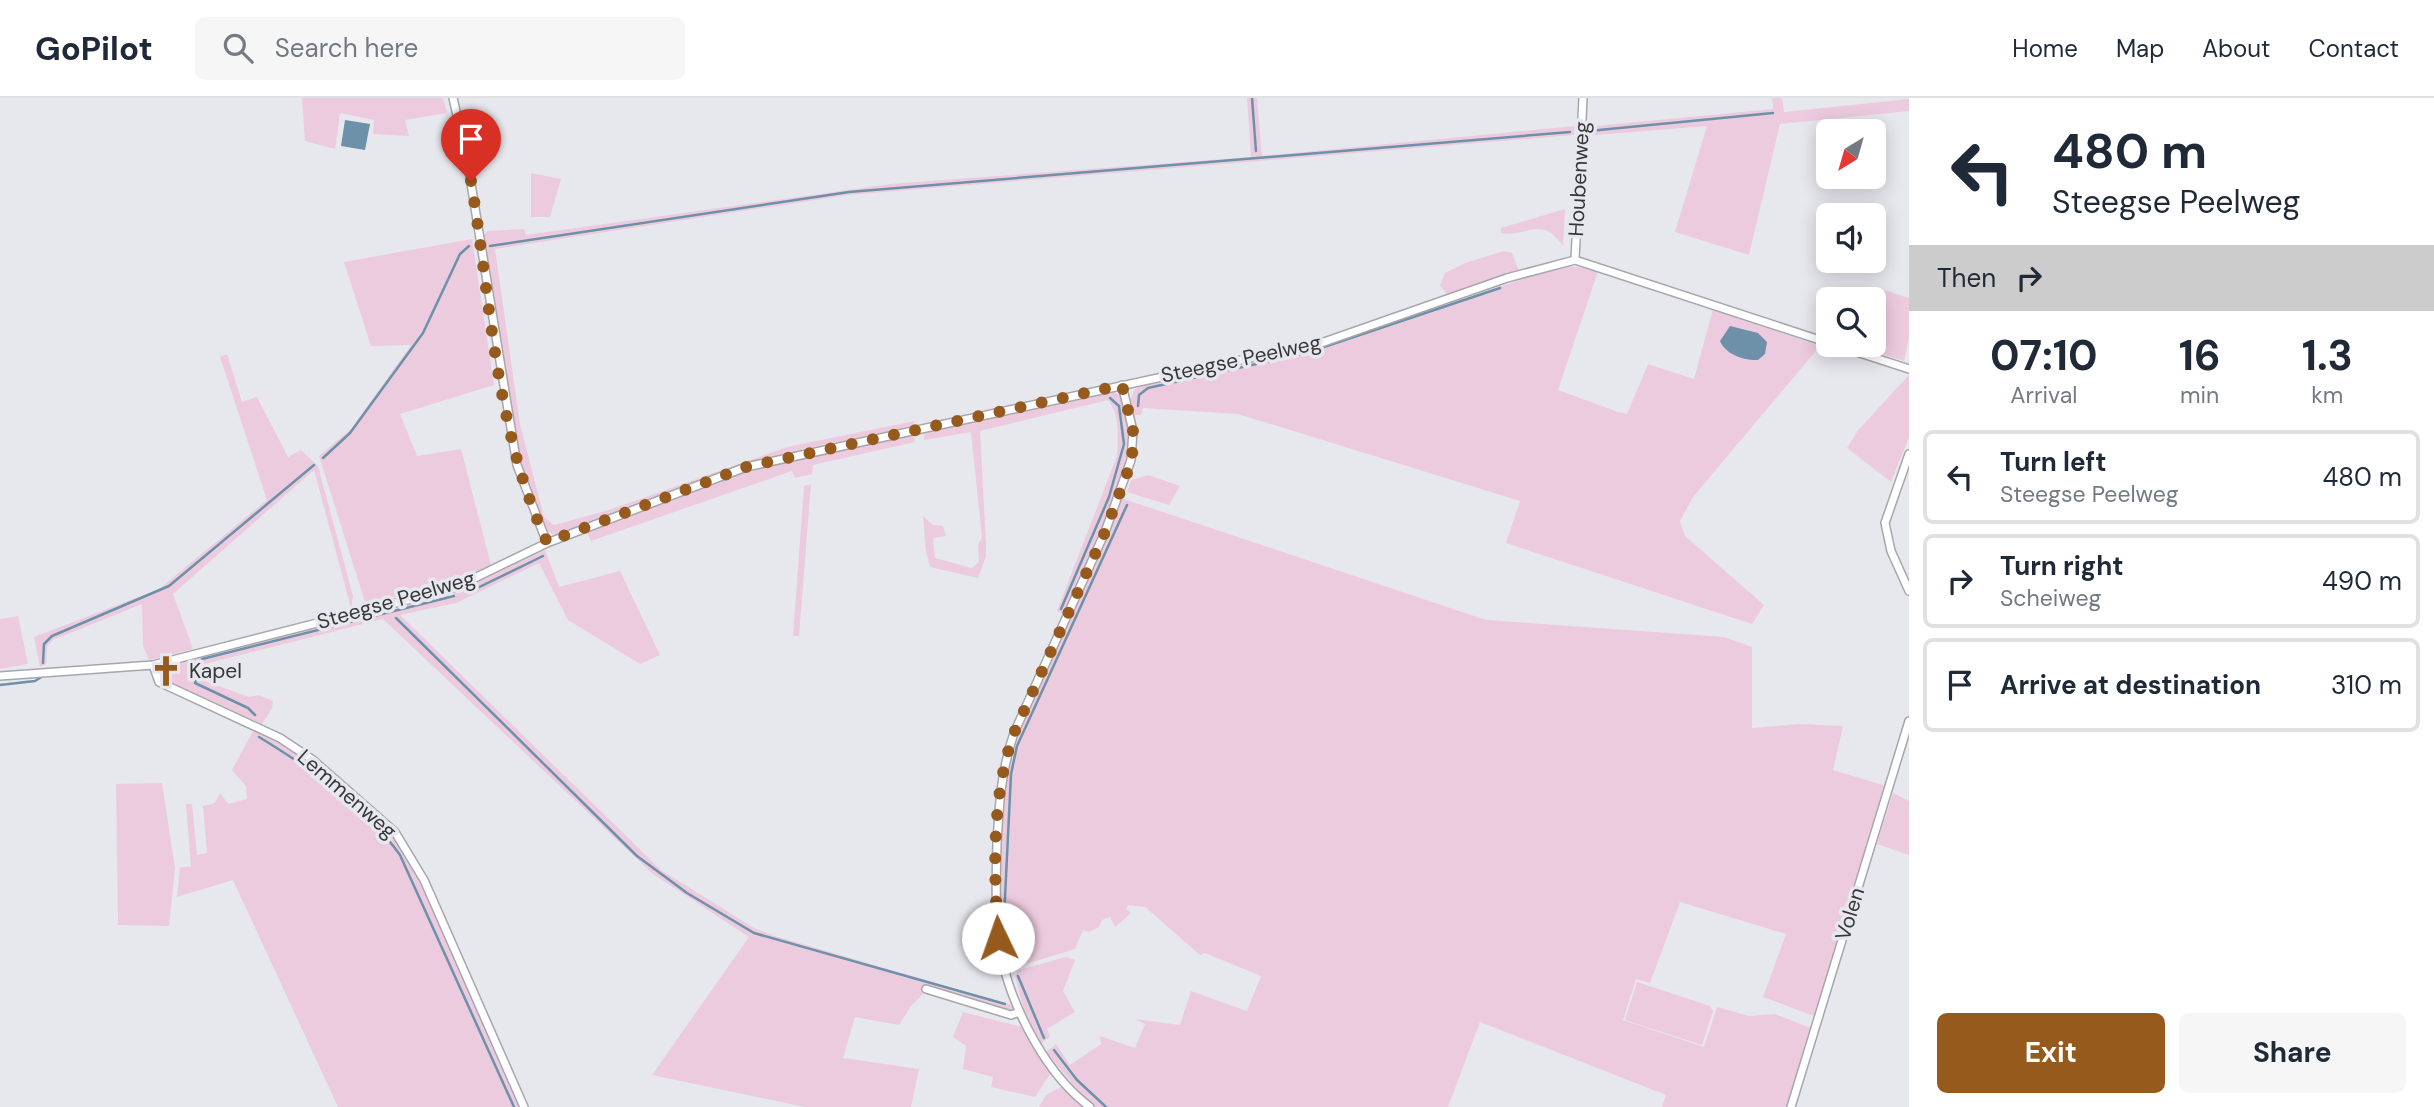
<!DOCTYPE html>
<html lang="en">
<head>
<meta charset="utf-8">
<style>
	:root { --surface:#fff; --page:#f6f6f7; --text:#1f2937; --muted:#747a83; --line:#e0e1e3; --accent:#975a1d }
	body { margin:0; font-family:"DM Sans",sans-serif; background:var(--page); color:var(--text); height:100vh; display:flex; flex-direction:column; font-size:26px; white-space:nowrap }
	* { box-sizing:border-box; margin:0 }
	p { font-size:23px; color:var(--muted) }
	.icon { flex:none; width:38px; height:38px; fill:none; stroke:currentColor; stroke-width:2; stroke-linecap:round; stroke-linejoin:round }
	.map { position:relative; flex:1; overflow:hidden }
	.sheet { display:flex; flex-direction:column; background:var(--surface); width:525px }
	.sheet>* { flex:none }
	.banner { background:#fff; color:var(--text); overflow:hidden }
	.needle { width:46px; rotate:217deg }
	.tools { position:absolute; left:1816px; top:21px; display:grid; gap:14px }
	.tools a { display:grid; place-items:center; width:70px; height:70px; border-radius:10px; background:var(--surface); box-shadow:0 4px 18px #0003; font-size:35px }
	.pin { position:absolute; display:grid; place-items:center; width:60px; height:60px; color:#fff; margin:-72px -30px; border-radius:50% 50% 50% 0; rotate:-45deg; box-shadow:0 0 7px #0007 }
	.pin .icon { rotate:45deg }
	.me { position:absolute; width:77px; margin:-38px; rotate:357deg; stroke-linejoin:round; filter:drop-shadow(0 0 5px #0008) }
	.turn { display:flex; align-items:center; gap:24px; height:147px; padding:0 28px; font-size:32px }
	.turn .icon { width:91px; height:91px; stroke-width:2.5 }
	.turn b { display:block; font-size:49px; line-height:60px }
	.then { display:flex; align-items:center; height:66px; padding:0 28px; background:#0003; gap:14px; font-size:26px }
	.eta { display:flex; justify-content:space-evenly; align-items:center; height:119px; text-align:center }
	.eta b { font-size:42px; font-weight:700; line-height:49px }
	.button { display:flex; gap:14px; margin-top:auto; padding:14px 28px }
	.button a { flex:1; height:80px; border-radius:10px; background:var(--accent); color:#fff; font-size:28px; font-weight:700; line-height:80px; text-align:center }
	.button a+a { background:var(--page); color:var(--text) }
	ul { padding:0; list-style:none }
	li { display:flex; align-items:center; gap:21px; height:94px; margin:0 14px 10px; padding:0 14px; border:4px solid var(--line); border-radius:10px }
	li div { flex:1 }
	li b { display:block; font-size:26px }
	li em { font-style:normal }
	header { display:flex; align-items:center; gap:42px; box-sizing:border-box; height:98px; padding:0 35px; background:var(--surface); border-bottom:2px solid var(--line) }
	header strong { font-size:33px }
	nav { display:flex; gap:38px; margin-inline-start:auto; font-size:24px }
	.search { width:490px; height:63px; background:var(--page); display:flex; align-items:center; gap:18px; box-sizing:border-box; padding:0 24px; border-radius:10px; color:var(--muted); font-size:26px }
	main { display:flex; flex:1; min-height:0 }
	.map>svg:first-child { display:block }
</style>
</head>
<body>
<header>
<strong>GoPilot</strong>
<div class="search"><svg class="icon" aria-label="search" viewBox="0 0 24 24"><circle cx="10" cy="10" r="6"/><path d="M15 15l6 6"/></svg>Search here</div>
<nav><a>Home</a><a>Map</a><a>About</a><a>Contact</a></nav>
</header>
<main>
<div class="map">
<svg width="1909" height="1009" viewBox="0 0 1909 1009">
	<rect width="100%" height="100%" fill="#e7e7ee"/>
	<path fill="#edcbdf" d="M302 0H443L447 15 405 22 409 38 373 36 374 22 340 15 335 51 305 43Z
		M1247 0H1257L1262 58 1575 28 1574 37 848 97 495 151 520 326 544 419 554 427 609 412 787 349 915 323 910 329 803 351 689 388 568 435 552 436 544 430 523 379 511 322 484 137 487 133 524 131 526 137 890 86 1251 59Z
		M1772 0H1782L1784 14 1909 1V13L1780 26 1749 157 1675 134 1707 28 1584 38 1585 29 1773 11Z
		M531 75 561 81 550 119H531Z
		M1565 111 1563 148C1541 116 1527 140 1501 135V130Z
		M472 141 494 287 400 316 417 358 461 351 491 467 454 483 366 507 319 358 351 331 411 247 371 248 344 164Z
		M1504 153 1512 155 1519 173 1447 196 1440 188 1445 175 1465 165Z
		M1570 168 1598 173 1558 292 1618 314 1627 316 1648 266 1694 281 1713 211 1820 248 1693 399 1680 423 1685 438 1764 507 1752 526 1506 445 1520 403 1238 316 1143 310 1141 317H1134L1131 302 1134 292 1145 286C1216 271 1288 258 1357 237 1429 215 1497 186 1570 168Z
		M1885 192 1909 200V240L1904 263 1870 252 1874 247Z
		M227 256 242 304 257 299 288 359 301 352 318 368 353 498 351 510 314 372 173 496 193 551 149 562 143 548 142 506 53 542 47 548 46 566 40 569 34 539 159 491 267 402 220 259Z
		M1909 277V339L1891 384 1847 350 1859 331Z
		M1111 292 1121 298C1124 308 1129 319 1129 329 1131 382 1085 466 1064 516L1057 513 1117 358C1118 340 1120 317 1108 302L980 333 986 446V458L978 480 930 469 926 454 923 418 933 427 943 428 946 438 933 440 935 460 972 470 979 464 978 447 982 440 971 334 924 342 925 332Z
		M913 335 915 344 813 367 812 376 795 380 792 373 591 443 586 433 772 364Z
		M1148 377 1180 388 1169 407 1127 394 1131 382Z
		M811 386 799 538H793L804 388Z
		M1121 400 1486 522 1724 539 1752 549V630L1800 626 1843 628 1833 672 1886 688C1862 765 1842 842 1814 918L1763 899 1786 836 1680 804 1650 885 1636 881 1623 922 1704 949 1717 909 1749 918 1775 916 1811 930 1787 1009H1662L1666 997 1480 924 1448 1009H1095L1087 1003 1046 954 1056 946 1070 967 1101 946 1100 938 1135 950 1145 926 1135 921 1180 927 1191 893 1247 913 1261 878 1205 855 1200 857 1145 809 1128 807 1126 811 1131 815 1115 829 1110 819 1102 822 1099 829 1089 834 1083 832 1075 851 1016 869 1008 863 998 807 1000 726 1008 659Z
		M545 452 559 489 620 473 660 557 640 566 568 522 539 465 456 505 400 517 661 772 754 830 775 838 1015 908 1009 915 929 890 911 908 899 927 855 919 843 960 919 971 911 1009H805L652 977 749 839 653 776 383 521 208 565 205 583 249 599 259 597 273 603 272 610 262 626C241 615 168 592 160 576L164 568 173 565 469 488Z
		M18 518 28 566 0 571V521Z
		M254 631 279 643 348 693 395 739 420 782 521 1009H338L233 782 177 799 180 769H191L186 706H192L197 757 207 755 203 708 215 705 220 695 228 706 247 701 246 688 232 672Z
		M162 685 175 770 169 828 118 827 116 686Z
		M1893 695 1909 703V757L1877 746Z
		M1066 859 1075 862 1063 893 1075 914 1047 931 1050 939 1041 945 1024 914 1015 877 1019 872Z
		M1637 884 1710 908 1713 913 1702 947 1625 922Z
		M963 914 1022 929 1051 975 1035 999 991 989 993 979 963 971 966 948 953 939Z
		M1061 989 1082 1009H1039L1046 997Z"/>
	<path fill="#6d91a9" d="M345 22 370 26 365 52 341 48Z
		M1730 228 1758 235 1767 244 1765 256 1758 262C1744 263 1725 256 1720 243Z"/>
	<g fill="none" stroke-linecap="round" stroke-linejoin="round">
		<path stroke="#6d91a9" stroke-width="2.5" d="M1252 0 1256 53
			M1589 33 1773 15
			M490 148 849 94 1570 34
			M1138 308 1139 297 1148 290 1306 255 1500 190
			M323 360 350 335 423 235 460 156 469 148
			M467 495 543 458
			M1061 511 1109 399 1124 346 1119 308 1110 300
			M396 520 637 758 687 795 754 835 1005 906
			M43 565 44 546 52 538 169 488 314 367
			M0 587 35 583 43 578
			M255 617 248 610 195 585 202 561 454 498
			M259 639C310 670 365 708 400 757L514 1009
			M1014 865 1004 820 1011 676 1017 648 1127 407
			M1018 878 1044 940
			M1054 952 1077 982 1106 1009"/>
		<defs>
			<path id="street" d="M453 0 467 61 517 367 547 445
				M1575 162 1583 0
				M1835 247 1909 271
				M1909 356 1885 425 1891 453 1909 493
				M153 567 159 584 280 640 313 662 395 734 424 782 524 1009
				M0 578 153 567 454 490 547 445 746 369 1324 244 1507 180 1575 162 1829 245
				M926 891 1011 917 1020 914
				M1090 1009C1042 973 1004 896 998 837 995 807 996 777 997 746 999 707 1001 673 1014 635L1105 434 1131 362 1133 333 1122 287
				M1791 1009 1909 623"/>
		</defs>
		<use href="#street" stroke="#a6a6ad" stroke-width="10"/>
		<use href="#street" stroke="#fff" stroke-width="7"/>
	</g>
	<g fill="none" stroke-linecap="round" stroke-linejoin="round">
		<path stroke="#975a1d" stroke-width="12" stroke-dasharray="0 21.6" d="M471 83C491 203 495 333 547 444L746 369 1122 287 1133 333 1132 362 1105 434 1014 635C991 699 994 773 998 840"/>
	</g>
	<defs>
		<symbol id="church-bare" viewBox="-9 -9 18 18"><path d="M-1.2-6h2.4v3.5h3.3v2.4h-3.3V6h-2.4V-.1h-3.3v-2.4h3.3Z" fill="#975a1d" stroke="#e7e7ee" stroke-width="2.5" paint-order="stroke"/></symbol>
	</defs>
	<g fill-rule="evenodd">
		<use href="#church-bare" x="144" y="551" width="44" height="44"/>
	</g>
	<g text-anchor="middle" stroke-width="7" stroke-linejoin="round" paint-order="stroke">
		<g font-size="21" fill="#373739" stroke="#e7e7ee">
			<text transform="translate(1579 81) rotate(-87)" y="7">Houbenweg</text>
			<text transform="translate(1241 261) rotate(-12)" y="7">Steegse Peelweg</text>
			<text transform="translate(396 502) rotate(-16)" y="7">Steegse Peelweg</text>
			<text transform="translate(347 696) rotate(41)" y="7">Lemmenweg</text>
			<text transform="translate(1850 816) rotate(-73)" y="7">Volen</text>
		</g>
		<g font-size="21" fill="#373739" stroke="#e7e7ee" text-anchor="start">
			<text x="189" y="580">Kapel</text>
		</g>
	</g>
</svg>
<div class="tools">
<a><svg class="needle" viewBox="-14 -14 28 28"><path d="M0-13l5 13h-10z" fill="#e53935"/><path d="M0 13l5-13h-10z" fill="#747a83"/></svg></a>
<a><svg class="icon" aria-label="sound" viewBox="0 0 24 24"><path d="M4 9h4l5-4v14l-5-4H4zM17 9q2 3 0 6"/></svg></a>
<a><svg class="icon" aria-label="search" viewBox="0 0 24 24"><circle cx="10" cy="10" r="6"/><path d="M15 15l6 6"/></svg></a>
</div>
<div class="pin" style="left:471px;top:83px;background:#d93025"><svg class="icon" aria-label="arrive" viewBox="0 0 24 24"><path d="M6 21V4h12l-3 4 3 4H6"/></svg></div>
<svg class="me" style="left:998px;top:840px" viewBox="-20 -20 40 40"><circle r="19" fill="#fff"/><path d="M0-13L10 11 0 6-10 11z" fill="#975a1d"/></svg>
</div>
<section class="sheet">
<div class="banner">
<div class="turn"><svg class="icon" aria-label="left" viewBox="0 0 24 24"><path d="M17 20v-9H6M10 6l-5 5 5 5"/></svg><div><b>480 m</b>Steegse Peelweg</div></div>
<div class="then">Then<svg class="icon" aria-label="right" viewBox="0 0 24 24"><path d="M7 20v-9h11M14 6l5 5-5 5"/></svg></div>
</div>
<div class="eta">
<div><b>07:10</b><p>Arrival</p></div>
<div><b>16</b><p>min</p></div>
<div><b>1.3</b><p>km</p></div>
</div>
<ul>
<li><svg class="icon" aria-label="left" viewBox="0 0 24 24"><path d="M17 20v-9H6M10 6l-5 5 5 5"/></svg><div><b>Turn left</b><p>Steegse Peelweg</p></div><em>480 m</em></li>
<li><svg class="icon" aria-label="right" viewBox="0 0 24 24"><path d="M7 20v-9h11M14 6l5 5-5 5"/></svg><div><b>Turn right</b><p>Scheiweg</p></div><em>490 m</em></li>
<li><svg class="icon" aria-label="arrive" viewBox="0 0 24 24"><path d="M6 21V4h12l-3 4 3 4H6"/></svg><div><b>Arrive at destination</b></div><em>310 m</em></li>
</ul>
<div class="button"><a>Exit</a><a>Share</a></div>
</section>
</main>
</body>
</html>
